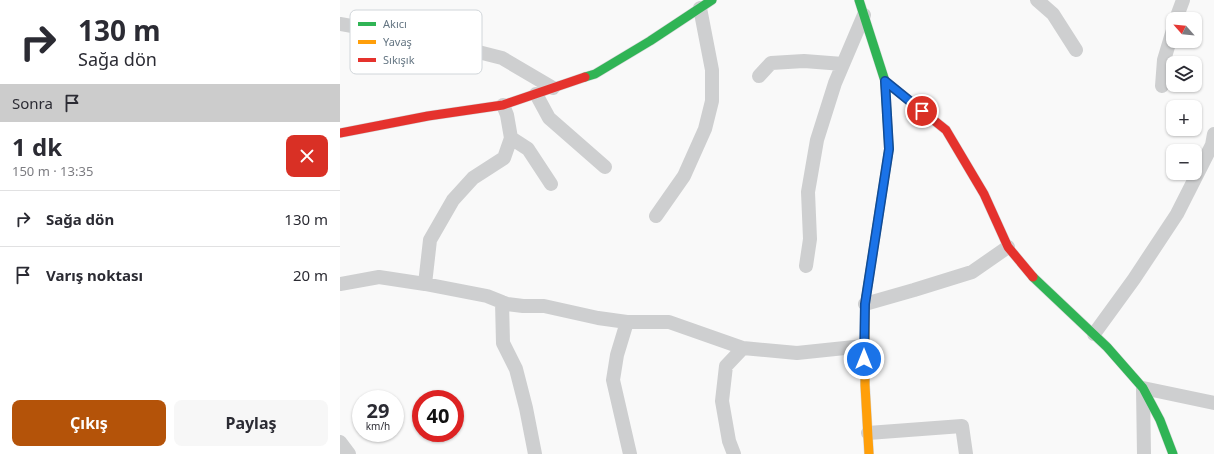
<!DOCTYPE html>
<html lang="tr">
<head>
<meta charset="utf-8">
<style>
	:root { --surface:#fff; --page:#f7f7f7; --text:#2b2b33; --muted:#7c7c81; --line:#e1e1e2; --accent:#b45309 }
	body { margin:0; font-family:"Noto Sans",sans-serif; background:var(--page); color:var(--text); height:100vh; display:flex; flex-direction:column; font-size:15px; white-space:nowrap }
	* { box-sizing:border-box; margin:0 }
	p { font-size:13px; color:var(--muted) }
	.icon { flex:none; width:22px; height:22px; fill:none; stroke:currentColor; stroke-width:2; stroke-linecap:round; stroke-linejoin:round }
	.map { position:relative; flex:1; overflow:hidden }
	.sheet { display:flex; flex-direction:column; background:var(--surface); width:340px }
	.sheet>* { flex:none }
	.banner { background:#fff; color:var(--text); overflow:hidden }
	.needle { width:26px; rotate:297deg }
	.tools { position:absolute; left:826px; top:12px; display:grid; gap:8px }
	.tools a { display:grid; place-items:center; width:36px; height:36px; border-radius:8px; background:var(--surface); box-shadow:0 1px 3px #0004; font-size:20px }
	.speed { position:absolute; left:12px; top:390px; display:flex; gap:8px; font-size:20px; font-weight:700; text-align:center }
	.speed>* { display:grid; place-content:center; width:52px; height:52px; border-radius:50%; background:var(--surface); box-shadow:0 1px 3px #0004; line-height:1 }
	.speed small { font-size:10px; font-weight:400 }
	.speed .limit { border:6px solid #d22; background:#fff; color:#111 }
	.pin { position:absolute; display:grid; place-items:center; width:34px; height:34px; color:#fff; margin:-17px; border:2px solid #fff; border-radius:50%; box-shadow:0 1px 4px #0007 }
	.me { position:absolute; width:44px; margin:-22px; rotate:0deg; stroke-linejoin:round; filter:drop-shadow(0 0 3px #0008) }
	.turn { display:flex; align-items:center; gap:14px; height:84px; padding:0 12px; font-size:18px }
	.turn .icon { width:52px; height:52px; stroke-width:2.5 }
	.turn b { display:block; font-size:28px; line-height:34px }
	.then { display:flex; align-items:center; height:38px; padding:0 12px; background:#0003; gap:8px; font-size:15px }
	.round { display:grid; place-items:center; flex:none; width:42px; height:42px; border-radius:8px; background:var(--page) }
	.headline { display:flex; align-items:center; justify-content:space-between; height:68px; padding:0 12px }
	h1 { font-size:24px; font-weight:700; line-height:30px }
	.button { display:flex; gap:8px; margin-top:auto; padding:8px 12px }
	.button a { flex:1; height:46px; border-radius:8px; background:var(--accent); color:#fff; font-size:16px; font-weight:700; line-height:46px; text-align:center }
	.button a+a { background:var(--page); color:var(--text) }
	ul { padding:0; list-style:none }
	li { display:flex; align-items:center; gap:12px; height:56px; padding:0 12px; border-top:1px solid var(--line) }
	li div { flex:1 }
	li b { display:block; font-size:15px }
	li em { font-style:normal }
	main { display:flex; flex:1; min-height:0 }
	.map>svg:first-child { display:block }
</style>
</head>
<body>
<main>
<section class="sheet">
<div class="banner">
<div class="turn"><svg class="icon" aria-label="right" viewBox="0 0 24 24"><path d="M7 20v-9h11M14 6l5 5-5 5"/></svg><div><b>130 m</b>Sağa dön</div></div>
<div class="then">Sonra<svg class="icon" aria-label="arrive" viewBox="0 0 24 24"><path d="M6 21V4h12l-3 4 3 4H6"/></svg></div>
</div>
<div class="headline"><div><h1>1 dk</h1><p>150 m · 13:35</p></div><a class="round" style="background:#d93025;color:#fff"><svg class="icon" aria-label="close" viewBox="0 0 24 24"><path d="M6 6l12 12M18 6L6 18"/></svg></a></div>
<ul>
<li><svg class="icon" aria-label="right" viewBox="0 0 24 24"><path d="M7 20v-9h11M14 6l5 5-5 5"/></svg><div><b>Sağa dön</b></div><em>130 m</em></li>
<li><svg class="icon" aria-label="arrive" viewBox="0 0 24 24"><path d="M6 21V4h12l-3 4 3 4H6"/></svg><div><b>Varış noktası</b></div><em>20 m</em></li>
</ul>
<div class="button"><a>Çıkış</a><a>Paylaş</a></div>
</section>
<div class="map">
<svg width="874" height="454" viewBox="0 0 874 454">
	<rect width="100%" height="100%" fill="#f9f9f9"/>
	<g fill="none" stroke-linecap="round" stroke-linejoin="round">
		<defs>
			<path id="fast" d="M519 0 545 81 549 149 526 297
				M245 77 255 74 310 41 372 0
				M693 277 767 347 803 388 820 420 833 454"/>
			<path id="slow" d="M526 297 525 304V385L529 454"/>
			<path id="jam" d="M545 81 606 130 644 194 668 247 693 277
				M0 133 88 116 163 105 245 77"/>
		</defs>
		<use href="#fast" stroke="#d5d6d7" stroke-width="10"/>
		<use href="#slow" stroke="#d5d6d7" stroke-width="10"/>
		<use href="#jam" stroke="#d5d6d7" stroke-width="10"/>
		<path stroke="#cecfd0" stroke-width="14" d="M697 0 713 14 736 50
			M836 19 843 0
			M0 24 95 41 162 58 213 88
			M419 76 431 63 464 61 503 64
			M822 86 824 60 833 30
			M196 94 209 118 265 167
			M171 138 188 149 211 184
			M316 216 344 176 365 129 372 101V70L360 8
			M466 266 470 239 468 192 477 140 495 83 524 15
			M0 284 39 277 85 284 147 296 167 304 183 306H204L258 318 287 322H329L403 348 457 353 524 346
			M85 284 90 240 113 200 133 178 164 158 171 138 167 115 163 105
			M162 302 163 343 176 369 186 408 195 454
			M525 304 574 290 632 272 668 247
			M287 322 277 355 273 380 290 454
			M754 334 794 279 837 214 872 145 874 134
			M528 433 622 426 626 454
			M0 442 9 454
			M394 454 389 441 382 401 386 366 403 348
			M804 454 803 388 874 403"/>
		<use href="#fast" stroke="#30b455" stroke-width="9"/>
		<use href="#slow" stroke="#ff9f0a" stroke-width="9"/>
		<use href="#jam" stroke="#e5322d" stroke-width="9"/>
	</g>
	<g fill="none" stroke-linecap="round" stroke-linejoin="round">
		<defs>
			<path id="route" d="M524 359 525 304 549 149 545 81 582 111"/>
		</defs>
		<use href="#route" stroke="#114b97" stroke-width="10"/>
		<use href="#route" stroke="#1a73e8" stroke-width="7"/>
	</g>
	<rect x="10" y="10" width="132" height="64" rx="6" fill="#fff" stroke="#d1d6da" stroke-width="1"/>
	<rect x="18" y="22" width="18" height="4" fill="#30b455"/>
	<rect x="18" y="40" width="18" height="4" fill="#ff9f0a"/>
	<rect x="18" y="58" width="18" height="4" fill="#e5322d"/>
	<g font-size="11" fill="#657683">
		<text x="43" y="28">Akıcı</text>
		<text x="43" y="46">Yavaş</text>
		<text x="43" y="64">Sıkışık</text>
	</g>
</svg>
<div class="tools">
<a><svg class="needle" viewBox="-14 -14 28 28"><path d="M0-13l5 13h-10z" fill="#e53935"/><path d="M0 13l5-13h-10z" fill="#7c7c81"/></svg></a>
<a><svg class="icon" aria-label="layers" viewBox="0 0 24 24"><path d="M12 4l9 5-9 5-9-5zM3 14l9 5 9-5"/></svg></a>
<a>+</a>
<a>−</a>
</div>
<div class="speed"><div>29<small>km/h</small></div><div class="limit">40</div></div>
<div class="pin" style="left:582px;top:111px;background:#d93025"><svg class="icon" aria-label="arrive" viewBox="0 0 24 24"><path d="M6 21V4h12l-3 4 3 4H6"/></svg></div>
<svg class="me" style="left:524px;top:359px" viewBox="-20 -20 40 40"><circle r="17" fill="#1a73e8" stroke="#fff" stroke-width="3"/><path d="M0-11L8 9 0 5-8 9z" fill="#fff"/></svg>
</div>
</main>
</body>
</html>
